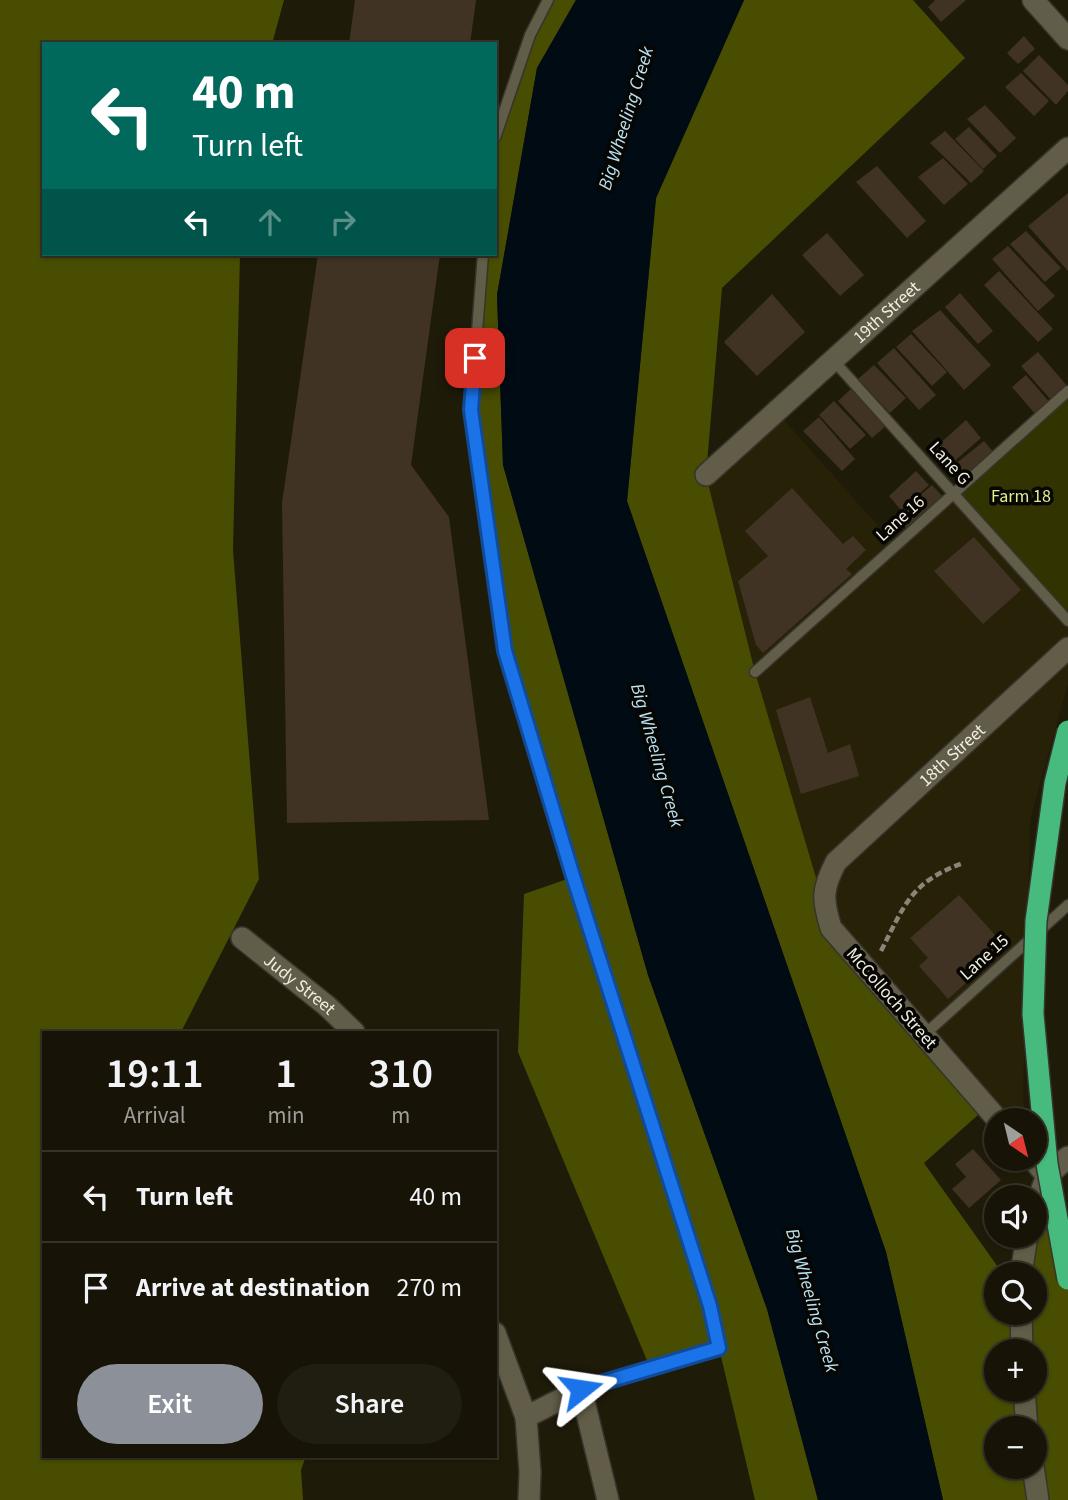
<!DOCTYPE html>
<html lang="en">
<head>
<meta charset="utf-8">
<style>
	:root { --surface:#171407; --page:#201d11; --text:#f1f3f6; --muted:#9e9e9b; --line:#363328; --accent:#8c9099 }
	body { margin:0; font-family:"Source Sans 3",sans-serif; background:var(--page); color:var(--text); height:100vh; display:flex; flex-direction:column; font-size:26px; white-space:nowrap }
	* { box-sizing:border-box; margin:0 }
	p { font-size:23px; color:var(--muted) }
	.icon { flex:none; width:38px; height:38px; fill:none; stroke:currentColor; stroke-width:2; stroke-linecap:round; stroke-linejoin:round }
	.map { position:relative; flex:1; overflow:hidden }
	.side { position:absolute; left:42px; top:1031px; width:455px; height:427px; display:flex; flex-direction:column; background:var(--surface); border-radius:0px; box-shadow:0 2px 5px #0004,0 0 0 2px var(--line) }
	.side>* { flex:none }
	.hud { position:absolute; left:42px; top:42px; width:455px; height:214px; border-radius:0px; box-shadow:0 2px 5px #0004,0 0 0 2px var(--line); background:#00695c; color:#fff; overflow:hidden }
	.needle { width:46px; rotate:145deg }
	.controls { position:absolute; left:984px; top:1108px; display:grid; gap:14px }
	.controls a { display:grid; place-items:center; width:63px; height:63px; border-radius:50%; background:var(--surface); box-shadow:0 2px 5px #0004,0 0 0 2px var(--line); font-size:35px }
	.pin { position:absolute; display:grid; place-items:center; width:60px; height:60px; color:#fff; margin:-30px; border-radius:14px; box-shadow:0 4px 10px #0006 }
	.me { position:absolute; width:77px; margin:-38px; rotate:75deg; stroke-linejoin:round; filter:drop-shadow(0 0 5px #0008) }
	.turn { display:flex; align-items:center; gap:24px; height:147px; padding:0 35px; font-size:32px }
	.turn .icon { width:91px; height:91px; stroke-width:2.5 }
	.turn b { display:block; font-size:49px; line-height:60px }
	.lanes { display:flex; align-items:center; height:66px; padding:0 35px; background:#0003; justify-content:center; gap:35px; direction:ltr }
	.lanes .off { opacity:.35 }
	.eta { display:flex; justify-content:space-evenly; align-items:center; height:119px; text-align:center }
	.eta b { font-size:42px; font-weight:600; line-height:49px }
	.cta { display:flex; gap:14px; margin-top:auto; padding:14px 35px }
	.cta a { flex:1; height:80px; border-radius:42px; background:var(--accent); color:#fff; font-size:28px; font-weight:600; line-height:80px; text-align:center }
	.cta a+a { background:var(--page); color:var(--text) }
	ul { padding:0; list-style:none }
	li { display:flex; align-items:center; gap:21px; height:91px; padding:0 35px; border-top:2px solid var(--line) }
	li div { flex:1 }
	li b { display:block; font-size:26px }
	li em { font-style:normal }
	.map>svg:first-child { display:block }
</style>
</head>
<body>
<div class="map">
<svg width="1068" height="1500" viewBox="0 0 1068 1500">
	<rect width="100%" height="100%" fill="#1f1b09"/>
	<path fill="#262107" d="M776 411 895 545 954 493 1068 621V684L1030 820 1023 1101 1028 1120H998L831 928 755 672 706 475Z"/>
	<path fill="#313400" d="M1068 391V621L954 493Z"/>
	<path fill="#484d01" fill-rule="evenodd" d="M0 0H284L272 44H44V254H240L233 550 259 879 181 1032H44V1456H306L301 1470 303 1500H0Z
		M548 0H576L537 68 497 295 503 465 648 975 767 1309 818 1500H755L719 1348 651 1370 518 1052 524 894 573 877 505 651 471 410 483 254H495V138Z
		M744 0H913L965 58 722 288 706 475 755 672 831 928 987 1107 924 1163 1003 1274H996V1312H1034V1274H1021L1034 1236V1209L1047 1176 1068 1279V1500H943L886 1252 627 501 656 198ZM996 1351H1034V1390H996ZM996 1428H1034V1466H996Z"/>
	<path fill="#000b13" d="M576 0H744L656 198 627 501 886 1252 943 1500H818L767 1309 648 975 503 465 497 295 537 68Z"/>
	<path fill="#403323" d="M355 0H476L470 44H349Z
		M935 0H966L941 22 928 7Z
		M1024 36 1035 49 1018 64 1007 53Z
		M1039 55 1068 85V91L1056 105 1023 71Z
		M1021 73 1049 101 1034 116 1005 87Z
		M985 105 1016 138 1000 153 967 119Z
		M969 127 997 156 983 169 955 139Z
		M945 131 984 171 971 183 930 143Z
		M943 158 968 184 944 205 918 177Z
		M877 166 926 221 907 238 856 182Z
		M1068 193V271L1028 226Z
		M1026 231 1061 268 1045 282 1010 244Z
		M827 233 864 275 840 296 802 255Z
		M1008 246 1055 296 1038 311 992 259Z
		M318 254H440L411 465 449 517 489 820 287 823 282 503Z
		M999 271 1053 329 1038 342 984 285Z
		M960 293 993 331 978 344 945 307Z
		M772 294 805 332 757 376 724 342Z
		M940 310 991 365 964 390 912 331Z
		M911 334 947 372 932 386 896 347Z
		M894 348 936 395 919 410 877 363Z
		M1038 352 1068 387 1052 401 1021 366Z
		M874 365 906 398 890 413 858 379Z
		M1026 375 1051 404 1037 416 1012 387Z
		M852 388 887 425 872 438 838 401Z
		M834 401 866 435 850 449 819 415Z
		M819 417 855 459 842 471 803 431Z
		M966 420 981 438 950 465 935 448Z
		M984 441 995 454 962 484 948 470Z
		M916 471 929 485 901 510 889 496Z
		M932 485 945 499 909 531 896 516Z
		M792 488 843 544 853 536 866 550 846 569 852 574 763 653 756 645 738 581 768 556 745 531Z
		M974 537 1021 590 983 624 934 571Z
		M810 697 828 753 850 744 859 776 801 794 776 710Z
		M959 895 1006 947 948 999 919 966 928 958 910 938Z
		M973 1149 1001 1180 969 1208 952 1189 966 1177 955 1164Z"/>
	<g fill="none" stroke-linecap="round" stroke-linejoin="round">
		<defs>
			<path id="service" d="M495 138 530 35 548 0
				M483 254 471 410 505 651 573 876 710 1306 719 1348 581 1389
				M833 360 1068 621
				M755 672 1068 391
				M924 1035 1068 905"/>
			<g id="minor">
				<path d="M1033 0 1068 39"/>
				<path id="s1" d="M706 475 1068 148"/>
				<path id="s2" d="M242 938 327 1006 354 1032"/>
				<path id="s3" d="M998 1120 831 928C822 899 822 889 836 862L1068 648"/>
				<path d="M1032 1158 1047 1176"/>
				<path d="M1034 1209 1047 1176 1068 1157"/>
				<path d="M1021 1274 1027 1236"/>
				<path d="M1021 1312 1022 1351"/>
				<path d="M495 1333 526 1417 530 1472 529 1500"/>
				<path d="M1024 1390 1027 1428"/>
				<path d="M526 1417 581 1389 608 1500"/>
				<path d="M1033 1466 1038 1500"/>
			</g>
		</defs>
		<use href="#service" stroke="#37342d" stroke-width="13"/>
		<use href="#minor" stroke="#37342d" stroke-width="24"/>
		<path stroke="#898677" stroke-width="4.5" stroke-dasharray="7 3.5" stroke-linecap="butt" d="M881 951C905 904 911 882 963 863"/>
		<use href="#service" stroke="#615d48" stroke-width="10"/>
		<use href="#minor" stroke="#615d48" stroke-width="21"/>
		<defs>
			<path id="motorway-bridge" d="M1068 731 1055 783 1036 921 1033 1014 1047 1164 1068 1279"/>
		</defs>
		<use href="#motorway-bridge" stroke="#37342d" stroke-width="24" stroke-linecap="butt"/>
		<use href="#motorway-bridge" stroke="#47bb7e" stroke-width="21"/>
	</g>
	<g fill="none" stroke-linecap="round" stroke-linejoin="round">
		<defs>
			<path id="route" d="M475 358 471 410 505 651 573 876 710 1306 719 1348 581 1389"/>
		</defs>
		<use href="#route" stroke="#114b97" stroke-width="18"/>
		<use href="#route" stroke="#1a73e8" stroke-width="12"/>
	</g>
	<g text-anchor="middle" stroke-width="7" stroke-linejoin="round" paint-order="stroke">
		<g font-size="18" fill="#f0eee2" stroke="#070602">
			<text dy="6" stroke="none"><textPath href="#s1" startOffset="243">19th Street</textPath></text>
			<text transform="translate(950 463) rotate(48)" y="6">Lane G</text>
			<text transform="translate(900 518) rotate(-42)" y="6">Lane 16</text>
			<text dy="6" stroke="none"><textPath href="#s3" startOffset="481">18th Street</textPath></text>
			<text transform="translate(984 957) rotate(-42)" y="6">Lane 15</text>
			<text dy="6" stroke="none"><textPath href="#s2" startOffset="74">Judy Street</textPath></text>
			<text transform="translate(892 998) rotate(49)" y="6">McColloch Street</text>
		</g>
		<g font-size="18" fill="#e3ee8f" stroke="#070602">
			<text x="1021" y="502">Farm 18</text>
		</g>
		<g font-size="19" font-style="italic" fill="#bae2f3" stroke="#070602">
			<text transform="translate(625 118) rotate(-73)" y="7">Big Wheeling Creek</text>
			<text transform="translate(658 755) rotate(74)" y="7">Big Wheeling Creek</text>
			<text transform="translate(813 1300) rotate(74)" y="7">Big Wheeling Creek</text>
		</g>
	</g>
</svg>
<div class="controls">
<a><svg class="needle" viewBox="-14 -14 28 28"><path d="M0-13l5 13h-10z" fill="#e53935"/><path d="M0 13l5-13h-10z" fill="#9e9e9b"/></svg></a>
<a><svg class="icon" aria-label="sound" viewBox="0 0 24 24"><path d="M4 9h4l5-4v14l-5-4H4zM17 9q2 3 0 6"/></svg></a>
<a><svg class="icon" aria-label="search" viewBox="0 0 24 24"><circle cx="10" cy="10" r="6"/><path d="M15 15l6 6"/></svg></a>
<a>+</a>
<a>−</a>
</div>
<div class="pin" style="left:475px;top:358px;background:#d93025"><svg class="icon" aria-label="arrive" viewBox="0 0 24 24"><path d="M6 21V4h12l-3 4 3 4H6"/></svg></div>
<svg class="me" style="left:581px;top:1389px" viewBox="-20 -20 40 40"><path d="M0-17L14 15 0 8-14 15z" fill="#1a73e8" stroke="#fff" stroke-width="4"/></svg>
<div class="hud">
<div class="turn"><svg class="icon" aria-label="left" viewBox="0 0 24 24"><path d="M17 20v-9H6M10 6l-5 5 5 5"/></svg><div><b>40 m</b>Turn left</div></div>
<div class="lanes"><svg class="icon" aria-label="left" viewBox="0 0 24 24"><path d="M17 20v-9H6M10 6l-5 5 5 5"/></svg><svg class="icon off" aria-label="ahead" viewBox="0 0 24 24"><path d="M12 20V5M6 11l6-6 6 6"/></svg><svg class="icon off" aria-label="right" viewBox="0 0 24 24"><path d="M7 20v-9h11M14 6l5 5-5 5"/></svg></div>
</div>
<section class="side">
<div class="eta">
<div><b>19:11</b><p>Arrival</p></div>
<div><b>1</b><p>min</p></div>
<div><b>310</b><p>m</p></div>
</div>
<ul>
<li><svg class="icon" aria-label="left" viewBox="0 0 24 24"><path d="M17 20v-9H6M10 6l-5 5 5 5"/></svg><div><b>Turn left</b></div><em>40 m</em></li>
<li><svg class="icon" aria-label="arrive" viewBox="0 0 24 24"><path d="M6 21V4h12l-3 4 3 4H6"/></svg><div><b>Arrive at destination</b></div><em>270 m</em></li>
</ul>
<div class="cta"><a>Exit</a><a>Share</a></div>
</section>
</div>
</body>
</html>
